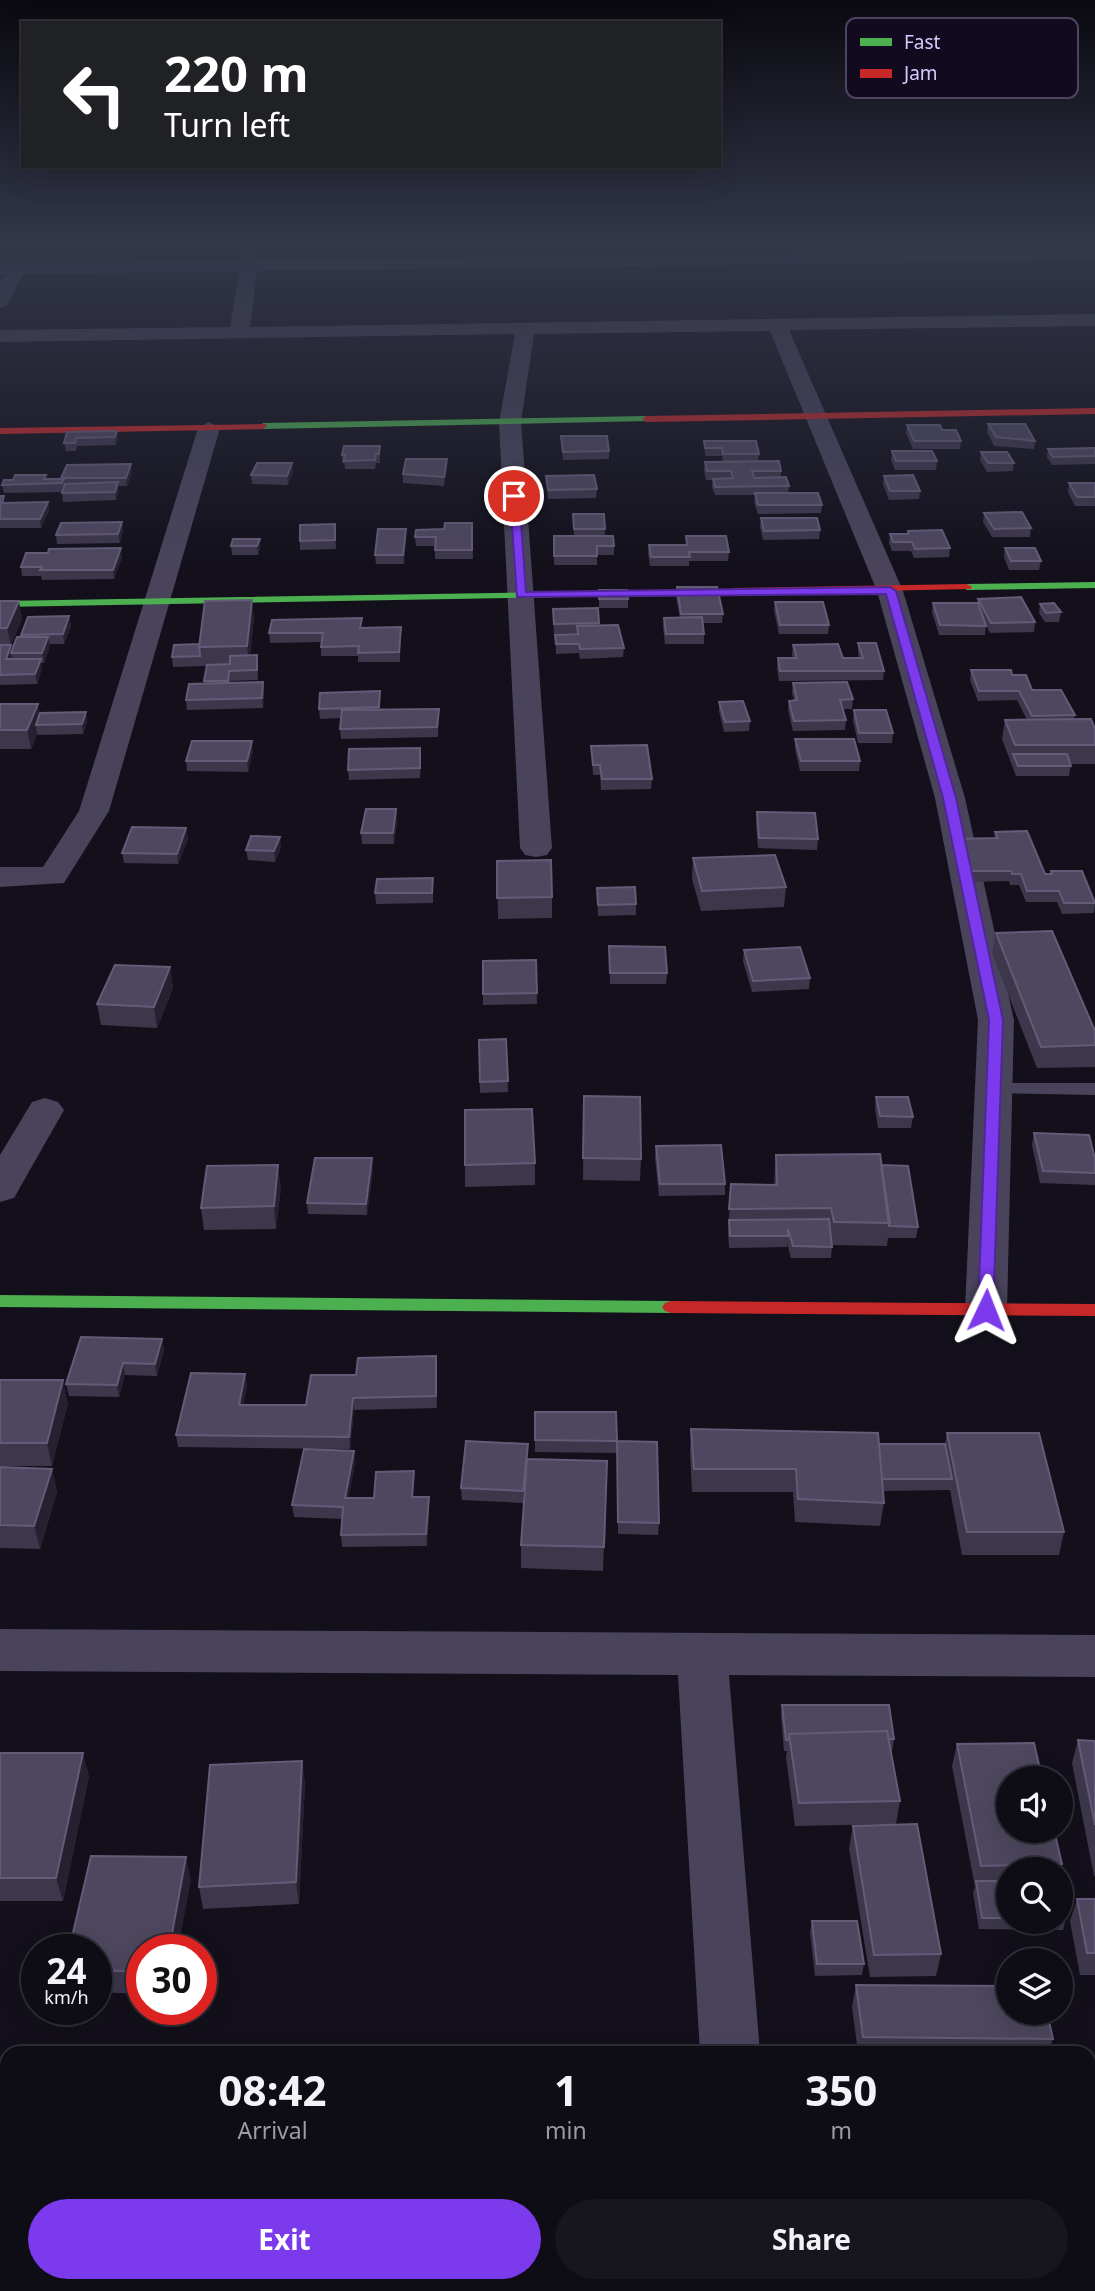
<!DOCTYPE html>
<html lang="en">
<head>
<meta charset="utf-8">
<style>
	:root { --surface:#0e0c14; --page:#17151d; --text:#f1f3f6; --muted:#9b9ba0; --line:#2e2c34; --accent:#7c3aed }
	body { margin:0; font-family:"Noto Sans",sans-serif; background:var(--page); color:var(--text); height:100vh; display:flex; flex-direction:column; font-size:26px; white-space:nowrap }
	* { box-sizing:border-box; margin:0 }
	p { font-size:23px; color:var(--muted) }
	.icon { flex:none; width:38px; height:38px; fill:none; stroke:currentColor; stroke-width:2; stroke-linecap:round; stroke-linejoin:round }
	.map { position:relative; flex:1; overflow:hidden }
	.sheet { position:absolute; left:0px; top:2046px; width:1096px; height:247px; display:flex; flex-direction:column; background:var(--surface); border-radius:21px 21px 0 0; box-shadow:0 7px 28px #0002,0 0 0 2px var(--line) }
	.sheet>* { flex:none }
	.top-card { position:absolute; left:21px; top:21px; width:700px; height:147px; border-radius:0px; box-shadow:0 7px 28px #0002,0 0 0 2px var(--line); background:#202124; color:#fff; overflow:hidden }
	.controls { position:absolute; left:996px; top:1766px; display:grid; gap:14px }
	.controls a { display:grid; place-items:center; width:77px; height:77px; border-radius:50%; background:var(--surface); box-shadow:0 7px 28px #0002,0 0 0 2px var(--line); font-size:35px }
	.speed { position:absolute; left:21px; top:1934px; display:flex; gap:14px; font-size:35px; font-weight:700; text-align:center }
	.speed>* { display:grid; place-content:center; width:91px; height:91px; border-radius:50%; background:var(--surface); box-shadow:0 7px 28px #0002,0 0 0 2px var(--line); line-height:1 }
	.speed small { font-size:18px; font-weight:400 }
	.speed .limit { border:10px solid #d22; background:#fff; color:#111 }
	.pin { position:absolute; display:grid; place-items:center; width:60px; height:60px; color:#fff; margin:-30px; border:4px solid #fff; border-radius:50%; box-shadow:0 2px 7px #0007 }
	.me { position:absolute; width:77px; margin:-38px; rotate:2deg; stroke-linejoin:round; filter:drop-shadow(0 0 5px #0008) }
	.turn { display:flex; align-items:center; gap:24px; height:147px; padding:0 28px; font-size:32px }
	.turn .icon { width:91px; height:91px; stroke-width:2.5 }
	.turn b { display:block; font-size:49px; line-height:60px }
	.eta { display:flex; justify-content:space-evenly; align-items:center; height:119px; text-align:center }
	.eta b { font-size:42px; font-weight:700; line-height:49px }
	.primary-button { display:flex; gap:14px; margin-top:auto; padding:14px 28px }
	.primary-button a { flex:1; height:80px; border-radius:42px; background:var(--accent); color:#fff; font-size:28px; font-weight:700; line-height:80px; text-align:center }
	.primary-button a+a { background:var(--page); color:var(--text) }
	.map>svg:first-child { display:block }
</style>
</head>
<body>
<div class="map">
<svg width="1095" height="2291" viewBox="0 0 1095 2291">
	<rect width="100%" height="100%" fill="#13101b"/>
	<g fill="none" stroke-linecap="round" stroke-linejoin="round">
		<path fill="#49445c" fill-rule="evenodd" d="M993 1083H1095V1095L986 1093 983 1089 986 1085Z
			M0 2236 7 2237V2273L0 2272Z
			M539 2286H784L786 2291H541Z"/>
		<path fill="#49445c" fill-rule="evenodd" d="M236 245H254L257 260 1095 250V260L257 271 250 327 1095 314V326L789 330 903 591 965 798 1014 1020 1007 1310 1001 1320 986 1325 971 1320 965 1310 978 1020 935 798 877 591 770 331 534 334 521 422 552 848 547 855 536 857 525 855 520 848 499 422 515 334 0 342V330L230 327 239 271 23 274 7 306 0 308V284L5 274H0V264L239 261Z
			M209 422 220 428 109 811 64 883 0 887V867H43L79 811 198 428Z
			M45 1098 58 1102 64 1110 14 1198 0 1202V1155L32 1102Z
			M0 1629 1095 1635V1677L729 1675 760 2053H700L678 1675 0 1671Z
			M713 2286H778L779 2290 714 2291Z"/>
		<path fill="#4caf50" fill-rule="evenodd" d="M646 416 650 419 649 421 263 429 259 426 263 423Z
			M1095 582V588L967 590 962 587 967 584Z
			M736 589V593L732 594 0 607V601Z
			M0 1295 671 1301 677 1303 680 1307 677 1311 671 1313 0 1307Z"/>
		<path fill="#c62828" fill-rule="evenodd" d="M1095 408V414L646 422 642 419 646 416Z
			M266 424 267 426 263 429 0 434V428Z
			M967 584 972 587 971 589 732 594 727 591 732 588Z
			M671 1301 1095 1304V1316L671 1313 665 1311 662 1307 665 1303Z"/>
	</g>
	<path fill="#3d374c" d="M988 424 1035 441 1034 449 994 446 987 432Z
		M907 425 942 430 961 441 960 449H913L906 433Z
		M117 431 118 439 116 445 77 446 76 451H66L64 443 67 432Z
		M561 436 609 451V459L563 460Z
		M704 441 759 454 758 462 781 471V478L789 486 788 493 822 505 821 513 758 514 754 502 755 495H715L712 487 713 480H706L704 470 705 462H723L722 456H705Z
		M380 446V463H376L375 469H345L344 463H342V455Z
		M1095 448V470V464L1052 465 1047 457 1048 449Z
		M892 451 937 461 936 470H895L891 460Z
		M981 452 1014 463 1013 471 987 472 980 460Z
		M447 459V468L444 486 403 483V474Z
		M292 463 293 472 288 485 252 484 251 475Z
		M132 472 127 486H118L119 491 116 500 63 502 62 492 4 493 2 485Z
		M546 476 597 489 596 498 548 499Z
		M884 476 920 491 919 499 889 500 883 484Z
		M1069 483H1095V506H1075L1068 492Z
		M0 496 5 503 48 502 49 511 41 528H0Z
		M984 513 1031 528 1030 537H992L983 522Z
		M573 514H604L605 536 614 546V555H597V565H554V536H574Z
		M761 518 820 530 819 539 763 540 760 527Z
		M122 522 123 531 120 543 57 544 56 535Z
		M472 523 473 559H435V546H416L415 537 444 529Z
		M335 524 336 549 300 550V541Z
		M908 531 950 548 949 557 914 558 911 551H892L889 543 890 534H907Z
		M686 536 729 552 728 561H689V566H650L648 554 649 545H686Z
		M406 538 404 564H376L375 555Z
		M260 539V548L258 555H232L231 546Z
		M1005 548 1041 561 1039 570H1009L1004 557Z
		M48 553 122 557 114 579 42 580 41 576H22L21 567Z
		M677 587 723 614 722 623H702L704 634V644H665L663 627 664 618H680L676 597Z
		M599 590 628 599V608H599Z
		M978 599 1035 622 1034 632 990 633 986 625 985 635H939L932 612 933 603H977Z
		M0 601 22 619 11 645 12 650 21 637V635L69 616 71 626 64 644H49L50 646 44 663H41L42 668 37 684 0 685Z
		M775 602 829 625 828 634H779L774 611Z
		M1040 604 1061 612 1059 622H1045L1039 613Z
		M598 608 599 625 624 648 623 657 580 659 579 653 556 654 555 635 577 634V633L554 634 553 609Z
		M254 618 250 655H257L258 680 230 681V683L263 682 264 691 263 708 187 710 186 700 204 683 207 666 173 667 172 657Z
		M401 627 400 662H358V656H321V642L270 643 269 633Z
		M858 643 884 671 883 680 779 681 777 668 778 658H793L792 655 793 645 843 658H859L858 653Z
		M971 670 1012 675 1032 690 1075 715 1074 720 1095 729V764H1071L1069 776H1016L1002 739 1005 720H1027L1017 700 978 701 970 680Z
		M793 683 853 699 852 709H843L846 720 845 730 793 731 788 710 789 701 794 700 792 693Z
		M380 701V710L439 709 438 737 341 739 340 729 341 718 320 719 319 709Z
		M719 702 750 721 749 731 724 732 719 711Z
		M0 704 40 713 86 712 87 722 83 734 38 735 37 734 31 749H0Z
		M854 710 893 733 892 743H858L853 720Z
		M795 739 860 761 859 771H800L795 749Z
		M591 746 652 779 651 789 601 790 600 775H593Z
		M253 751 248 772 187 771 186 761Z
		M421 758 420 778 349 780 348 770Z
		M396 809 397 820 394 844H362L361 833Z
		M757 812 818 839 817 850 758 848 756 822Z
		M186 828 188 839 178 864 124 863 122 853Z
		M995 832 1045 874H1050L1051 871 1095 901 1094 913 1062 914 1057 902H1026L1019 885H1010L1009 881 967 882 955 849 956 839 994 838Z
		M281 847 275 862 248 860 246 850Z
		M693 858 786 887 784 907 701 911 692 879Z
		M497 861 552 897V918L498 919Z
		M433 878V903L376 904 375 893Z
		M597 888 636 904V915L598 916Z
		M996 933 1095 1031V1067L1037 1068 992 953Z
		M609 946 667 973 666 984H610Z
		M744 950 810 978 809 989 752 992 743 961Z
		M536 960 537 1004 483 1005V961Z
		M170 967 173 988 157 1028 101 1025 97 1004Z
		M506 1039 508 1092 480 1093 479 1040Z
		M584 1096 641 1159 640 1181 583 1180Z
		M876 1097 913 1117 911 1128H878L875 1108Z
		M1034 1133 1095 1159V1185L1040 1183 1032 1145Z
		M656 1146 725 1184V1195L659 1196 655 1158Z
		M776 1155 881 1165 918 1227 916 1238H888L887 1246 832 1245 831 1258H791L787 1243V1247L729 1248 728 1232 731 1184 774 1185Z
		M535 1163V1185L465 1187V1165Z
		M373 1170 367 1215 308 1214 307 1203Z
		M281 1187 276 1229 204 1230 201 1208Z
		M162 1339 164 1350 157 1376 125 1375 119 1397 69 1396 66 1384Z
		M436 1356 437 1408 354 1410 350 1449 178 1447 176 1435 247 1386 243 1405H306L356 1375Z
		M0 1380 68 1403 52 1466H0Z
		M535 1412 617 1441V1453L535 1452Z
		M691 1429 879 1444H945L947 1433 1064 1532 1059 1555H962L950 1490 883 1491 884 1503 880 1526 795 1522 793 1492H692L690 1452Z
		M354 1451 355 1463 348 1498H374L414 1483 413 1497H429V1509L427 1546 342 1547 341 1535 342 1519 294 1517 292 1505Z
		M617 1453 659 1523 658 1535 618 1534Z
		M528 1456 523 1503 462 1500 461 1488Z
		M607 1461 603 1571 521 1568V1545Z
		M0 1467 52 1469 57 1492 40 1549 0 1548Z
		M782 1705 894 1739 892 1751H891L900 1801 896 1824 795 1826 786 1757 787 1751H784L781 1717Z
		M1078 1740 1095 1741V1876H1094L1072 1763Z
		M957 1744 1062 1864 1060 1871V1869H1008V1922H1060V1891L1066 1918 1063 1930 979 1929 973 1893 975 1887 952 1766Z
		M0 1753 89 1776 63 1901H0Z
		M302 1761 305 1784 299 1904 203 1909 199 1887Z
		M853 1826 941 1954 936 1976 870 1977 849 1848Z
		M191 1880 142 1950V1994L96 1992V1950Z
		M1077 1899H1095V1975H1080L1070 1921Z
		M812 1921 864 1964 862 1975 815 1976 810 1932Z
		M856 1985 1053 2039 1048 2053H858L852 2007Z"/>
	<path fill="#252130" d="M117 431 118 439 116 445 115 437Z
		M447 459V468L444 486V477Z
		M292 463 293 472 288 485 287 476Z
		M131 464 132 472 127 486 126 478Z
		M118 482 119 491 116 500 115 492Z
		M48 502 49 511 41 528 40 519Z
		M122 522 123 531 120 543 118 534Z
		M406 529V538L404 564 403 555Z
		M260 539V548L258 555 257 546Z
		M121 548 122 557 114 579 113 570Z
		M252 600 254 618 249 664 247 646Z
		M19 601 22 619 11 646 7 628Z
		M69 616 71 626 64 644 63 634Z
		M48 637 50 646 44 663 42 653Z
		M11 645 13 653H11L12 658 7 669 6 659Z
		M41 659 42 668 37 684 35 674Z
		M263 682 264 691 263 708 262 698Z
		M38 704 42 723 36 725 37 734 31 749 27 730Z
		M86 712 87 722 83 734 82 724Z
		M252 741 253 751 248 772 247 761Z
		M396 809 397 820 394 844 393 833Z
		M186 828 188 839 178 864 177 854Z
		M280 837 281 847 275 862 274 851Z
		M170 967 173 988 157 1028 154 1007Z
		M372 1158 373 1170 367 1215 366 1204Z
		M278 1165 281 1187 276 1229 274 1206Z
		M162 1339 164 1350 157 1376 155 1364Z
		M123 1363 125 1375 119 1397 117 1385Z
		M245 1374 247 1386 240 1417 239 1405Z
		M63 1380 68 1403 52 1466 47 1443Z
		M353 1398 354 1410 350 1449 349 1437Z
		M528 1444V1456L523 1503V1491Z
		M354 1451 355 1463 346 1510 345 1498Z
		M52 1469 57 1492 40 1549 34 1526Z
		M429 1497V1509L427 1546 426 1534Z
		M83 1753 89 1776 63 1901 56 1878Z
		M302 1761 305 1784 299 1904 296 1882Z
		M186 1857 191 1880 178 1950H169Z"/>
	<path fill="#4d475f" stroke="#635b78" stroke-width="2" d="M988 424H1025L1035 441 996 437Z
		M907 425H940L942 430H956L961 441H914Z
		M117 431 115 437 76 438 75 443H64L67 432Z
		M561 436H607L609 451 563 452Z
		M704 441H756L759 454H723L722 448H705Z
		M344 446H380L379 454H376L375 460 344 461 345 455H342Z
		M1095 448V456L1053 457 1048 449Z
		M892 451H932L937 461H896Z
		M981 452H1007L1014 463H988Z
		M406 459H447L444 477 403 474Z
		M779 461 781 471H752L754 478 786 477 789 486 715 487 713 479 733 478 731 471H707L705 462Z
		M257 463H292L287 476 251 475Z
		M131 464 126 478H61L67 465Z
		M15 475H46L44 479H64L62 483 2 485 4 480H13Z
		M594 475 597 489 548 490 546 476Z
		M913 475 920 491H890L884 476Z
		M118 482 115 492 62 493 65 484Z
		M1069 483H1095V497H1077Z
		M755 493H818L822 505H758Z
		M0 496H4L2 503H0Z
		M48 502 40 519H0V506L2 503Z
		M1022 512 1031 528 994 529 984 513Z
		M573 514H604L605 529H574Z
		M761 518H817L820 530 764 531Z
		M122 522 118 534 56 535 61 523Z
		M445 523H472V550H435L436 537H415L416 530 444 529Z
		M335 524V540L300 541V525Z
		M378 529H406L403 555H375Z
		M942 530 950 548 915 549 912 542H893L890 534H909L908 531Z
		M554 536H613L614 546H597V556H554Z
		M686 536H726L729 552H689L690 557H651L649 545H687Z
		M233 539H260L257 546H231Z
		M121 548 113 570H40L42 567H21L26 553H48L49 549Z
		M1005 548H1035L1041 561H1011Z
		M677 587H717L723 614H681Z
		M599 590H627L628 599H599Z
		M1021 597 1035 622 991 623 978 599Z
		M252 600 247 646 199 647 205 601Z
		M0 601H19L7 628H0Z
		M775 602H823L829 625H780Z
		M933 603H978L986 626 940 625Z
		M1054 603 1061 612 1046 613 1040 604Z
		M598 608 599 623 554 624 553 609Z
		M69 616 63 634 21 635 28 617Z
		M702 617 704 634H666L664 618Z
		M362 618 360 628 401 627 399 652 358 653 359 646 321 647 323 633H269L272 620Z
		M618 625 624 648 580 649 579 644H556L555 635 578 634 577 626Z
		M17 637H48L42 653H11Z
		M858 643H876L884 671H780L778 658H797L793 645 838 644 843 658H863Z
		M199 644 200 656 172 657 174 645Z
		M0 645H11L6 659H41L35 674 0 675Z
		M257 655V670L229 671 228 681H204L207 665 230 664V656Z
		M971 670H1011L1012 675H1026L1032 690H1061L1075 715 1032 716 1019 691H979Z
		M263 682 262 698 186 700 189 684Z
		M847 682 853 699 840 700 846 720 794 721 789 701 797 700 793 683Z
		M380 691 379 707 319 709 320 693Z
		M743 701 750 721 725 722 719 702Z
		M0 704H38L27 730H0Z
		M439 709 437 727 340 729 342 710Z
		M854 710H886L893 733H859Z
		M86 712 82 724 36 725 40 713Z
		M1091 719 1095 729V745H1015L1005 720Z
		M795 739H854L860 761H801Z
		M192 741H252L247 761H186Z
		M647 745 652 779H602L600 765H593L591 746Z
		M420 748V768L348 770 349 749Z
		M1013 754H1067L1071 766H1018Z
		M366 809H396L393 833H361Z
		M757 812 815 813 818 839 759 838Z
		M132 827 186 828 177 854 122 853Z
		M1027 831 1045 874H1052L1051 871H1082L1095 903H1064L1059 891H1027L1021 874H1012L1011 871H968L956 839 998 838 995 832Z
		M251 836 280 837 274 851 246 850Z
		M775 855 786 887 702 891 693 858Z
		M551 860 552 897 497 898V861Z
		M433 878 432 893H375L377 879Z
		M635 887 636 904 598 905 597 888Z
		M1052 931 1095 1031V1045L1041 1047 996 933Z
		M609 946 665 947 667 973H610Z
		M800 947 810 978 753 981 744 950Z
		M536 960 537 993 483 994V961Z
		M115 965 170 967 154 1007 97 1004Z
		M506 1039 508 1081 480 1082 479 1040Z
		M584 1096 640 1097 641 1159 583 1158Z
		M876 1097H908L913 1117 880 1116Z
		M532 1109 535 1163 465 1165V1110Z
		M1034 1133 1089 1135 1095 1159V1173L1043 1171Z
		M721 1145 725 1184H660L656 1146Z
		M880 1154 890 1223 834 1222 831 1208 729 1209 731 1184 777 1185 776 1155Z
		M315 1158H372L366 1204 307 1203Z
		M278 1165 274 1206 201 1208 207 1166Z
		M881 1165 908 1166 918 1227 889 1226Z
		M829 1219 832 1247 793 1246 788 1229V1236H730L729 1220Z
		M81 1337 162 1339 155 1364 123 1363 117 1385 66 1384Z
		M436 1356V1396L353 1398 349 1437 176 1435 191 1373 245 1374 239 1405H306L311 1375H356L358 1358Z
		M0 1380H63L47 1443H0Z
		M535 1412H616L617 1441 535 1440Z
		M691 1429 878 1433 884 1503 798 1499 796 1469H694Z
		M947 1433H1039L1064 1532H967Z
		M466 1441 528 1444 523 1491 461 1488Z
		M617 1441 657 1442 659 1523 618 1522Z
		M879 1444H945L952 1479H882Z
		M304 1449 354 1451 345 1498H374L376 1472 414 1471 412 1497H429L426 1534 341 1535 343 1507 292 1505Z
		M527 1459 607 1461 604 1547 521 1545Z
		M0 1467 52 1469 34 1526 0 1525Z
		M782 1705H889L894 1739H889L887 1731 789 1734V1740H786Z
		M887 1731 900 1801 799 1803 789 1734Z
		M1078 1740 1095 1741V1825Z
		M1034 1743 1042 1778H1008V1830H1054L1062 1864 981 1866 957 1744Z
		M0 1753H83L56 1878H0Z
		M302 1761 296 1882 199 1887 210 1765Z
		M917 1824 941 1954 874 1955 853 1826Z
		M91 1856 186 1857 169 1950H142V1972L96 1970V1950H69Z
		M976 1881H1008V1918H982Z
		M1060 1891 1066 1918H1060Z
		M1077 1899H1095V1953H1087Z
		M812 1921H857L864 1964H817Z
		M856 1985 1008 1986V2012H1047L1053 2039 863 2037Z"/>
	<linearGradient id="sky" x2="0" y2="1"><stop stop-color="#0a090f"/><stop offset="0.43" stop-color="#33374a"/><stop offset="1" stop-color="#33374a" stop-opacity="0"/></linearGradient>
	<rect width="1095" height="566" fill="url(#sky)"/>
	<path fill="#7c3aed" stroke="#51269a" stroke-width="2" d="M514 493 519 496 526 592 890 587 896 591 956 798 1003 1020 993 1314H980L978 1310 989 1020 943 798 886 594 517 597 510 496Z"/>
	<rect x="846" y="18" width="232" height="80" rx="10" fill="#120b20" stroke="#4d4463" stroke-width="2"/>
	<rect x="860" y="38" width="32" height="8" fill="#4caf50"/>
	<rect x="860" y="69" width="32" height="9" fill="#c62828"/>
	<g font-size="19" fill="#d7caff">
		<text x="904" y="49">Fast</text>
		<text x="904" y="80">Jam</text>
	</g>
</svg>
<div class="controls">
<a><svg class="icon" aria-label="sound" viewBox="0 0 24 24"><path d="M4 9h4l5-4v14l-5-4H4zM17 9q2 3 0 6"/></svg></a>
<a><svg class="icon" aria-label="search" viewBox="0 0 24 24"><circle cx="10" cy="10" r="6"/><path d="M15 15l6 6"/></svg></a>
<a><svg class="icon" aria-label="layers" viewBox="0 0 24 24"><path d="M12 4l9 5-9 5-9-5zM3 14l9 5 9-5"/></svg></a>
</div>
<div class="speed"><div>24<small>km/h</small></div><div class="limit">30</div></div>
<div class="pin" style="left:514px;top:496px;background:#d93025"><svg class="icon" aria-label="arrive" viewBox="0 0 24 24"><path d="M6 21V4h12l-3 4 3 4H6"/></svg></div>
<svg class="me" style="left:986px;top:1310px" viewBox="-20 -20 40 40"><path d="M0-17L14 15 0 8-14 15z" fill="#7c3aed" stroke="#fff" stroke-width="4"/></svg>
<div class="top-card">
<div class="turn"><svg class="icon" aria-label="left" viewBox="0 0 24 24"><path d="M17 20v-9H6M10 6l-5 5 5 5"/></svg><div><b>220 m</b>Turn left</div></div>
</div>
<section class="sheet">
<div class="eta">
<div><b>08:42</b><p>Arrival</p></div>
<div><b>1</b><p>min</p></div>
<div><b>350</b><p>m</p></div>
</div>
<div class="primary-button"><a>Exit</a><a>Share</a></div>
</section>
</div>
</body>
</html>
